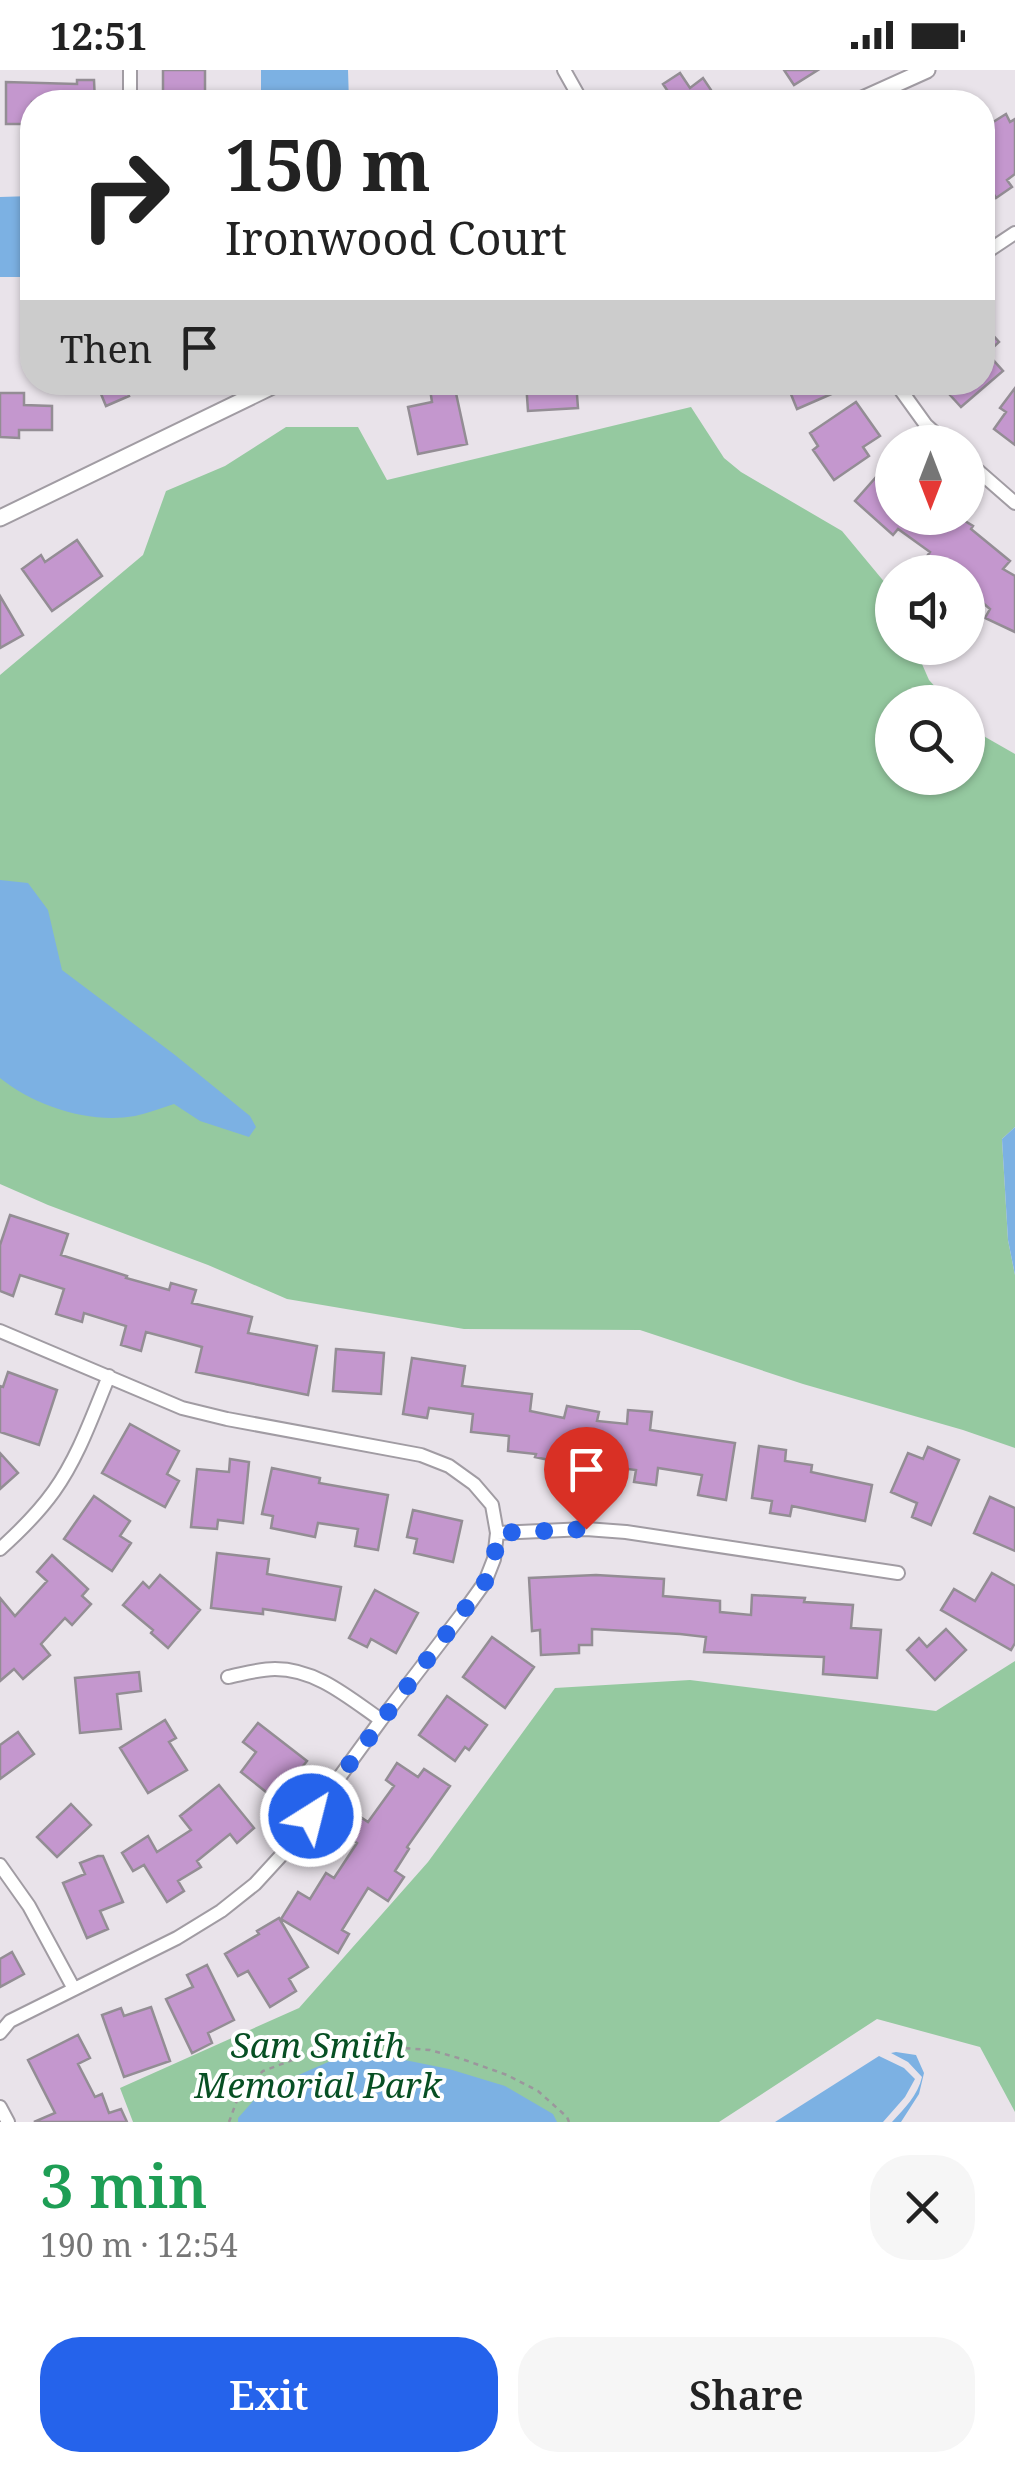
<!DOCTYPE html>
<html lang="en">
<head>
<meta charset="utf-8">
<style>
	:root { --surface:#fff; --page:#f6f6f6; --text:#222; --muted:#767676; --accent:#2563eb }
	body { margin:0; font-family:"Noto Serif",serif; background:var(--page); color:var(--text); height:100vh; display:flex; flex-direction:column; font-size:38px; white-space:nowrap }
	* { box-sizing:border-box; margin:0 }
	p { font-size:32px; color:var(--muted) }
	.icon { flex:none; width:55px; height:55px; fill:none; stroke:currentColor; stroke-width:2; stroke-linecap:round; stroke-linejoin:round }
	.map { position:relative; height:2052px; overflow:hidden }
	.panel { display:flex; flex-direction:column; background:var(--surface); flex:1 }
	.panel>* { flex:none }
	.hud { position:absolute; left:20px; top:20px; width:975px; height:305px; border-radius:40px; box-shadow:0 2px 8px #0004; background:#fff; color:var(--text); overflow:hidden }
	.needle { width:65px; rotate:180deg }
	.controls { position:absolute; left:875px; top:355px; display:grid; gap:20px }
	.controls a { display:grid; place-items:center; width:110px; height:110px; border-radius:50%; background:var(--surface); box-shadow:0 2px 8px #0004; font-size:50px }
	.pin { position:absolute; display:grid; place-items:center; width:85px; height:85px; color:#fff; margin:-102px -42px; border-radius:50% 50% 50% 0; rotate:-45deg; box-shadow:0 0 10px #0007 }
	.pin .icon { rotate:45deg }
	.me { position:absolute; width:110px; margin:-55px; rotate:36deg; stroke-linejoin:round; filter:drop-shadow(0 0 8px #0008) }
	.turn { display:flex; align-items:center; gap:35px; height:210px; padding:0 40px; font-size:45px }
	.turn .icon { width:130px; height:130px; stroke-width:2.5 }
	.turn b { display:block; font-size:70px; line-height:85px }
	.then { display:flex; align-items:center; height:95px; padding:0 40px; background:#0003; gap:20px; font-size:38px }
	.round { display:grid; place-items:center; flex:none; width:105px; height:105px; border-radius:40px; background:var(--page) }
	.overview { display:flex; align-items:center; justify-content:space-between; height:170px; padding:0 40px }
	h1 { font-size:60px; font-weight:600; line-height:75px; color:#1e9e55 }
	.cta { display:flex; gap:20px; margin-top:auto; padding:20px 40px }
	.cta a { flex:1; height:115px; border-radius:40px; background:var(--accent); color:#fff; font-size:40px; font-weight:600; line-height:115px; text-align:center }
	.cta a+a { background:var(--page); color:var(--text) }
	.status { display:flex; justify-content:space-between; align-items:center; height:70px; padding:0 50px; background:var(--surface); direction:ltr }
	.status svg { height:28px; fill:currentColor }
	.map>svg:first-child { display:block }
</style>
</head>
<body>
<div class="status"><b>12:51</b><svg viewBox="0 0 49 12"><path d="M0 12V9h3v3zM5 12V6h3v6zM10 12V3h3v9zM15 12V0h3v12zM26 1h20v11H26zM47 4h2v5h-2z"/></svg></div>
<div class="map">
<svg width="1015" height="2052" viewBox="0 0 1015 2052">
	<rect width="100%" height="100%" fill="#e9e3ea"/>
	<path fill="#95c9a0" d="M691 337 724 388 741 402 842 461 891 520 892 578H915L929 610 949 632H892V708H968V654L973 660 1015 684V1057L1002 1069 1008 1170 1015 1205V1378L963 1360 803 1314 640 1260 464 1259 287 1229 208 1195 48 1135 0 1114V605L143 485 166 421 225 396 286 357H358L387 410Z
		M1015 1591V2042L980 1977 877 1949 719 2052H133L120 2018 299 1938 428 1792 555 1618 690 1610 936 1641Z"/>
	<path fill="#7cb1e3" d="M261 0H348L349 32H261Z
		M32 126V207H0V127Z
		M0 810 28 813 48 840 62 900 175 985 250 1046 256 1057 249 1067 200 1051 174 1034C161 1038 148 1043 135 1046 89 1054 35 1036 0 1008Z
		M1015 1057V1205L1008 1170 1002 1069Z
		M896 1982 916 1985 924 2003 919 2024 901 2052H892C904 2039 918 2025 922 2007L908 1992 891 1983Z
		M879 1986 904 1998 915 2009 905 2027 883 2052H775Z
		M390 1987 449 1999 505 2016 553 2044 557 2052H238V2048L262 2021 335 1989Z"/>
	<path fill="#c497ce" stroke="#938d94" stroke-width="2.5" d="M163 0H205V32H163Z
		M784 0H818L794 15Z
		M680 3 690 18 703 8 719 32H675L663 14Z
		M77 10H94L95 32H32V54H6V12L77 14Z
		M1006 44 1010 52 1015 49V104L1007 110 1012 117 996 128 982 105V59Z
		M982 253 999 272 987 283 1003 301 961 337 950 325 958 319 952 312H982Z
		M96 312H123L129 326 106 336Z
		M526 312H576L578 338 528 341Z
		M786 312H832L836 322 797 339Z
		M454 314 467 374 418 384 408 337 432 332 430 319Z
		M1015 318V375L994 359 1006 342 1000 338Z
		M0 323H24V335L52 336V360H19V368L0 367Z
		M856 332 880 366 863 377 869 386 834 410 813 380 818 376 810 363Z
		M892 389V448H960L973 456 971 459 1010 491 1003 499 1015 506V562L985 548 990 539 968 520V502H916L930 482 898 459 893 465 855 431Z
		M77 470 102 506 52 541 22 499 41 485 45 492Z
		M0 526 23 565 0 578Z
		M10 1145 68 1164 61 1185 127 1206 126 1208 169 1220 171 1213 196 1220 192 1233 252 1247 248 1263 317 1276 308 1325 196 1302 202 1277 146 1262 141 1281 121 1275 126 1256 84 1243 82 1252 56 1244 64 1219 20 1205 13 1226 0 1221V1175Z
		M336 1279 384 1283 381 1324 333 1321Z
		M412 1288 465 1296 462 1316 532 1324 530 1341 564 1348 567 1336 599 1342 597 1351 627 1354 628 1340 652 1342 650 1360 735 1373 726 1430 698 1425 702 1405 658 1398 656 1415 634 1412 636 1400 588 1394 587 1398 535 1387 536 1384 508 1381 509 1366 471 1362 473 1344 429 1338 427 1348 403 1344Z
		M8 1302 57 1320 39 1375 0 1362V1316L3 1317Z
		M130 1354 179 1381 167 1404 179 1411 165 1437 102 1403Z
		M759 1376 786 1380 785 1391 812 1395 811 1402 872 1415 865 1451 792 1436 790 1446 770 1443 772 1431 752 1428Z
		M928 1377 959 1390 931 1455 912 1447 917 1433 891 1422 908 1383 923 1389Z
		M0 1383 18 1403 0 1419Z
		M230 1389 249 1392 243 1453 218 1450 217 1459 191 1457 197 1399 229 1402Z
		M272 1398 320 1408 319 1413 388 1425 378 1480 355 1476 358 1459 318 1453 315 1467 271 1458 273 1446 262 1444Z
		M94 1426 130 1451 120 1466 131 1473 112 1501 64 1469Z
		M990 1427 1015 1438V1481L974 1463Z
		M413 1440 462 1451 453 1492 414 1483 417 1469 407 1467Z
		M217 1483 269 1489 267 1504 341 1517 335 1550 263 1539V1544L211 1538Z
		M52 1485 88 1519 82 1526 91 1534 72 1555 65 1548 41 1574 50 1585 23 1609 14 1599 0 1611V1528L15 1546 47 1511 37 1502Z
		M992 1503 1015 1516V1573L1011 1580 941 1540 954 1519 975 1531Z
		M160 1505 200 1540 168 1578 151 1563 153 1560 123 1535 143 1512 149 1518Z
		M596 1505 664 1509 663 1526 720 1531V1542L751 1545 752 1525 805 1528 804 1532 853 1535 851 1558 881 1560 877 1608 823 1604 824 1587 704 1582 706 1567 680 1564 592 1559V1575H579V1583L541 1585 540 1560 532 1561 529 1508Z
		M375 1520 418 1543 396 1583 371 1569 367 1577 349 1568Z
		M946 1559 966 1580 935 1610 907 1580 919 1568 927 1577Z
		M492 1567 534 1597 505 1638 463 1607Z
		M139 1602 141 1621 117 1624 121 1659 80 1663 75 1608Z
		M447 1626 487 1655 469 1680 465 1677 455 1691 419 1665Z
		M165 1650 176 1668 169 1672 187 1700 148 1723 120 1678Z
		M258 1653 307 1691 276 1730 241 1702 256 1682 243 1672Z
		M18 1662 34 1684 0 1709V1675Z
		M397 1693 418 1707 424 1699 450 1716 407 1777 409 1779 395 1801 404 1807 388 1831 368 1818 342 1860 349 1864 338 1883 281 1849 298 1822 310 1829 326 1803 334 1808 357 1773 346 1766 359 1746 368 1752 394 1716 386 1710Z
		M219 1715 254 1758 237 1773 230 1764 197 1791 201 1797 178 1811 184 1821 167 1832 144 1795 133 1801 122 1783 148 1766 157 1782 191 1760 180 1746Z
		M71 1734 91 1755 57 1787 37 1767Z
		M98 1786H103L123 1832 100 1841 108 1859 87 1868 63 1813 85 1804 80 1793Z
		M279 1848 308 1897 289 1909 296 1921 270 1937 248 1901 238 1906 225 1884 259 1864 257 1861Z
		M12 1882 24 1904 0 1917V1889Z
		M207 1895 234 1950 208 1963 212 1973 192 1983 166 1929 193 1917 187 1905Z
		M151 1937 170 1991 124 2007 102 1945 121 1938 124 1946Z
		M78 1965 90 1988 78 1994 95 2027 102 2024 109 2043 121 2039 127 2052H34L55 2043 28 1990Z"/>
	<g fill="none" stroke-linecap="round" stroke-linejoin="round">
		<defs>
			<path id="minor" d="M130 0V32
				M564 0 582 32
				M982 185 1015 163
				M895 312 926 355 945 372
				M968 392 1015 433
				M0 1261 182 1338 227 1349 421 1385 449 1396 474 1414 492 1435 497 1463 494 1489 485 1512 465 1540 381 1650 288 1778 255 1814 221 1841 177 1868 10 1951 0 1963
				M497 1463 586 1459 626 1462 898 1503
				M0 1479C19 1462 39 1442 54 1421 79 1386 93 1344 109 1306
				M228 1607C243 1604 259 1599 275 1599 316 1599 348 1627 381 1650
				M0 1795 29 1836 74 1919
				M0 2037 8 2052"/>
			<path id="tertiary" d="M856 32 927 0
				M0 448 281 312"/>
		</defs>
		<use href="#minor" stroke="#a19ca3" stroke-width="16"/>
		<use href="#tertiary" stroke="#a19ca3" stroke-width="19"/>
		<path stroke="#9b969c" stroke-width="2.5" stroke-dasharray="5 5" stroke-linecap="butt" d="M229 2052 240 2022 263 2001 328 1977 359 1975 430 1980 462 1989 507 2005 538 2021 567 2047 569 2052"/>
		<use href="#minor" stroke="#fff" stroke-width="12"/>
		<use href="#tertiary" stroke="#fff" stroke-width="15"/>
	</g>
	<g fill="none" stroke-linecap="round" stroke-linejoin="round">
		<path stroke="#2563eb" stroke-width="18" stroke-dasharray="0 32.4" d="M311 1746 485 1512 494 1489 498 1463 586 1459"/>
	</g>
	<g text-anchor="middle" stroke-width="8" stroke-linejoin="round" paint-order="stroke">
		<g font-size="35" font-style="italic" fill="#074f23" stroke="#fff">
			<text x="318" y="1988">Sam Smith<tspan x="318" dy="40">Memorial Park</tspan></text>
		</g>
	</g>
</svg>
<div class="controls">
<a><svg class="needle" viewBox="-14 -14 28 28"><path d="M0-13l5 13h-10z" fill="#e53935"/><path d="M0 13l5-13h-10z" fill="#767676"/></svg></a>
<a><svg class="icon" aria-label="sound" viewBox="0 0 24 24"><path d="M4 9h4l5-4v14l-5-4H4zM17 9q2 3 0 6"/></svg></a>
<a><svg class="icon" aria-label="search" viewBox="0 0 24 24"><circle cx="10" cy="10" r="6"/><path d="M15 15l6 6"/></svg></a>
</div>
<div class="pin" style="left:586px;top:1459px;background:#d93025"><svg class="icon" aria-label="arrive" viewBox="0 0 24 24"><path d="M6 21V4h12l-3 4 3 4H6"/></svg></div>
<svg class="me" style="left:311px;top:1746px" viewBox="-20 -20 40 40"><circle r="17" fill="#2563eb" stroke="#fff" stroke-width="3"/><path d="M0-11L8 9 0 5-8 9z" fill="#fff"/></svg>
<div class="hud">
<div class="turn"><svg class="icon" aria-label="right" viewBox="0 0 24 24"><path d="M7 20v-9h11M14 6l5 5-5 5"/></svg><div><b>150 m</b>Ironwood Court</div></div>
<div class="then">Then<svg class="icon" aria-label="arrive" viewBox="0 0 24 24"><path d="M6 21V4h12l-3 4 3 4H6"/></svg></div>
</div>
</div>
<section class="panel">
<div class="overview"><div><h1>3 min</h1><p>190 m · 12:54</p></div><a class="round"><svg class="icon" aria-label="close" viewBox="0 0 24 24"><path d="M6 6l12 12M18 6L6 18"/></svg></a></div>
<div class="cta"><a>Exit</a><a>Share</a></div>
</section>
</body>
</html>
